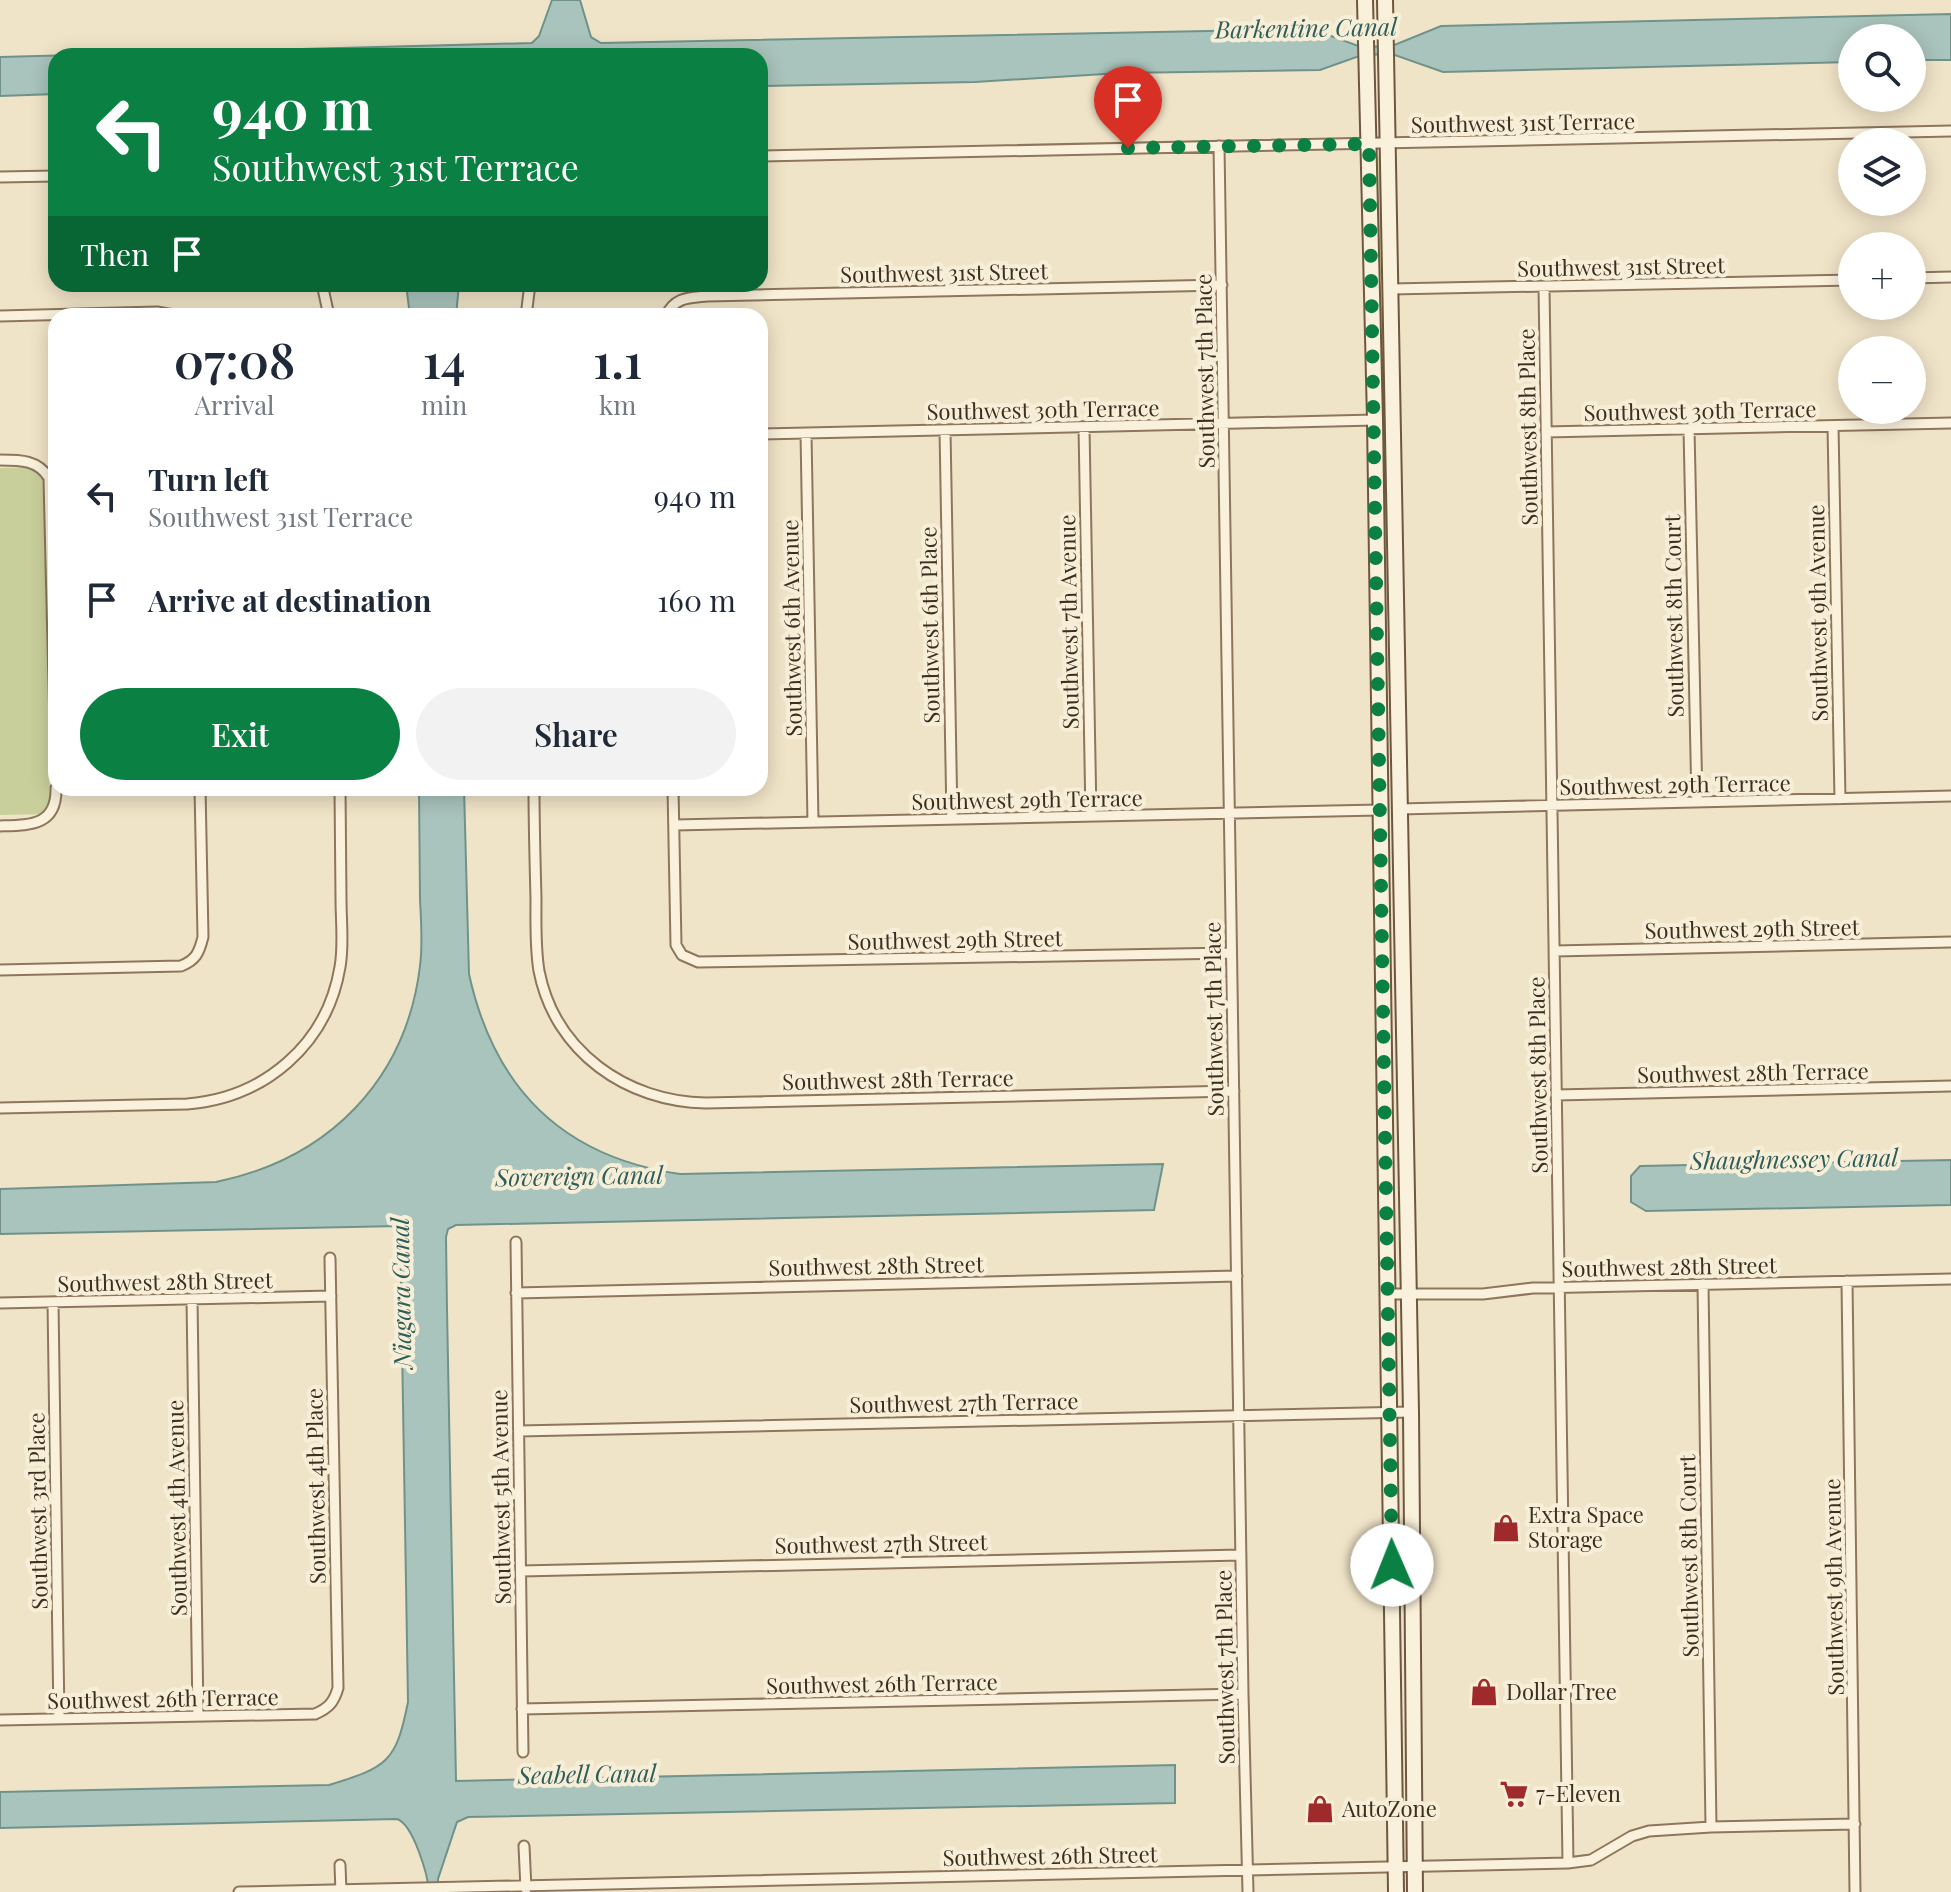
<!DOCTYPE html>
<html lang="en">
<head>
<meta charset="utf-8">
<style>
	:root { --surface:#fff; --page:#f2f2f3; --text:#1f2937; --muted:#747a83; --accent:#0b8043 }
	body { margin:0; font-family:"Playfair Display",serif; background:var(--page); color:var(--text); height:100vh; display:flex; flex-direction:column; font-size:30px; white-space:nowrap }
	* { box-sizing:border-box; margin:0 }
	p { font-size:26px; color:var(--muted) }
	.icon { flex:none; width:44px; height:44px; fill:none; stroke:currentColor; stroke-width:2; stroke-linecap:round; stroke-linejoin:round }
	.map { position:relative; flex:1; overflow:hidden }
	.side { position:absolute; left:48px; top:308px; width:720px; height:488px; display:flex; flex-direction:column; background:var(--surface); border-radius:24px; box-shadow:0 4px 20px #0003 }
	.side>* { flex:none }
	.top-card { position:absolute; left:48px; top:48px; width:720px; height:244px; border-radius:24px; box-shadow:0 4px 20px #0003; background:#0b8043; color:#fff; overflow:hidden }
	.buttons { position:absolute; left:1838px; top:24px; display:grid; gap:16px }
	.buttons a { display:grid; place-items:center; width:88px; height:88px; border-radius:50%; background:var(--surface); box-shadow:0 4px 20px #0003; font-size:40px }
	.pin { position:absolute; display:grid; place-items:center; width:68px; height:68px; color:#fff; margin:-82px -34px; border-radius:50% 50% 50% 0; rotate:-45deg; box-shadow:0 0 8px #0007 }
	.pin .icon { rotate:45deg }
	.me { position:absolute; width:88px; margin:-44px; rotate:359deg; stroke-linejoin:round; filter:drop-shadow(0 0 6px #0008) }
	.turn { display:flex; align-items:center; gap:28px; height:168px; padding:0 32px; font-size:36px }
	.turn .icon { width:104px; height:104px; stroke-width:2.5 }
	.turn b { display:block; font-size:56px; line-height:68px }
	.then { display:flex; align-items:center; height:76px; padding:0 32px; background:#0003; gap:16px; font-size:30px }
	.eta { display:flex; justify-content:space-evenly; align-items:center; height:136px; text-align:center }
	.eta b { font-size:48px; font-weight:600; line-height:56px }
	.cta { display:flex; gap:16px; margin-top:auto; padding:16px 32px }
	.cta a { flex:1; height:92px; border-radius:48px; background:var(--accent); color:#fff; font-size:32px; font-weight:600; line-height:92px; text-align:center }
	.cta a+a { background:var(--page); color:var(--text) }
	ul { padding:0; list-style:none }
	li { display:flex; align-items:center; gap:24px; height:104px; padding:0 32px }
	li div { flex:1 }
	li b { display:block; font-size:30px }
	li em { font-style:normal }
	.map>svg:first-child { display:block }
</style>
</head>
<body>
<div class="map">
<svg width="1951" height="1892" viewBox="0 0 1951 1892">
	<rect width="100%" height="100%" fill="#f0e4c8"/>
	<path fill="#c9cf9b" d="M1378 156 1382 158 1385 271 1380 276 1377 273 1375 168Z
		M1381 307 1384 311 1386 408 1383 409 1378 311Z
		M43 467 50 814 0 815V468Z"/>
	<path fill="#a9c4bc" stroke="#6f938a" stroke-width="2" d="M552 0H580L591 37 601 43 1312 29 1361 47 1392 46 1441 26 1951 14V60H1912V38H1852V62L1443 72 1392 54 1362 55 1320 70 1121 73 975 82 760 86V56H56V94L0 96V57L532 43 539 36Z
		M406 284H459L456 316H410Z
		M419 788H464L469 974C494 1088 562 1157 680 1174L1163 1164 1154 1210 456 1225 448 1229 446 1237 447 1309 456 1781 1175 1765V1803L468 1817 457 1822 438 1879V1892H429C428 1875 413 1824 397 1819L0 1828V1792L329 1785C388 1767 396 1762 408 1702L400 1226 0 1234V1189L216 1182C328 1159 406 1081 420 966 423 944 421 921 420 899 420 862 419 825 419 788Z
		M1951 1160V1205L1646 1211 1631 1202V1176L1640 1166Z"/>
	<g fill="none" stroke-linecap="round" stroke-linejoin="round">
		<defs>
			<path id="street" d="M1219 146 1243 1694 1248 1892
				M760 156 1951 131
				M0 177 56 176
				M1912 278 1951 277
				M322 284 329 316
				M1544 287 1568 1863
				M1391 289 1852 280
				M0 316 157 312 179 316
				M526 316 530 284
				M666 316C675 297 688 298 707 296L1222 285
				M1833 426 1840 799
				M1084 427 1091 816
				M1689 429 1697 802
				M945 430 952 819
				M1546 432 1951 423
				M760 434 1375 420
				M806 434 813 822
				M0 460C21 460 38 460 49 478L56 770
				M534 788C534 825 535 861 536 898 536 922 535 947 539 971 555 1052 627 1102 706 1103L1234 1091
				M673 788 676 945 682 955 698 962 1231 953
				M1399 809 1951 796
				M675 825 1380 810
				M0 826C30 825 57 826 56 788
				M1555 951 1951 942
				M0 970 181 966C196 960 199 953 203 937L200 788
				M1556 1095 1951 1086
				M0 1108 187 1104C264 1098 327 1045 340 967 344 945 341 922 341 899 341 862 340 825 340 788
				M516 1242 523 1752
				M1847 1281 1855 1892
				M1703 1284 1711 1827
				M516 1293 1237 1276
				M1388 1294H1483L1533 1288 1951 1279
				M192 1299 198 1716
				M53 1302 59 1719
				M0 1303 331 1296
				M519 1431 1411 1412
				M521 1571 1241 1555
				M522 1709 1243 1694
				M0 1720 315 1714C329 1708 334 1702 338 1688L330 1258
				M524 1846 526 1889
				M340 1865 341 1892
				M239 1892 1568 1863 1591 1860 1632 1836 1649 1831 1711 1827 1855 1824"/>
			<path id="secondary" d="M1365 0 1375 420 1396 1892
				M1385 0 1411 1412 1415 1892"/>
		</defs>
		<use href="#street" stroke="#8d765c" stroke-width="13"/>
		<use href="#secondary" stroke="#6f573f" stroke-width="18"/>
		<use href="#street" stroke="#faf1dc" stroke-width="9"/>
		<use href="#secondary" stroke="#faf1dc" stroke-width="14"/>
	</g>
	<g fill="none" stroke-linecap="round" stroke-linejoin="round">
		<path stroke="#0b8043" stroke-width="14" stroke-dasharray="0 25.2" d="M1128 148 1369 144 1392 1565"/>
	</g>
	<defs>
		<symbol id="shop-bare" viewBox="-9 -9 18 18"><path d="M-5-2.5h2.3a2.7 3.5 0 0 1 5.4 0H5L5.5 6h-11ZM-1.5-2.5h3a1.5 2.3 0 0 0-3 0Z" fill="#9e2a2b" stroke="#f7eed8" stroke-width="2.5" paint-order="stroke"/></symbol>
		<symbol id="supermarket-bare" viewBox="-9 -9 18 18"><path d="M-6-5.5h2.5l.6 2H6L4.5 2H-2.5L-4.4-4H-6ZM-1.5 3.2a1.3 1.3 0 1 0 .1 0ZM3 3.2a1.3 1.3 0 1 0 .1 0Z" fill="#9e2a2b" stroke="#f7eed8" stroke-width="2.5" paint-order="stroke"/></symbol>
	</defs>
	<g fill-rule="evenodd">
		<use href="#shop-bare" x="1486" y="1508" width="40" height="40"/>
		<use href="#shop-bare" x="1464" y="1672" width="40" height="40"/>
		<use href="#supermarket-bare" x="1494" y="1774" width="40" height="40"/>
		<use href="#shop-bare" x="1300" y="1789" width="40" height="40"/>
	</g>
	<g text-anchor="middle" stroke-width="8" stroke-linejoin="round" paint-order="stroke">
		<g font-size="22" fill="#3d2e20" stroke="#f7eed8">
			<text transform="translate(1523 123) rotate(-1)" y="8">Southwest 31st Terrace</text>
			<text transform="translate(1621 267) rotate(-1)" y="8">Southwest 31st Street</text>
			<text transform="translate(944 273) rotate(-1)" y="8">Southwest 31st Street</text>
			<text transform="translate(1205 371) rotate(-91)" y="8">Southwest 7th Place</text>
			<text transform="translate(1043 410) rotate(-1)" y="8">Southwest 30th Terrace</text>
			<text transform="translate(1700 411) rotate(-1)" y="8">Southwest 30th Terrace</text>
			<text transform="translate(1528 427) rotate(-91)" y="8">Southwest 8th Place</text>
			<text transform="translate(1818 613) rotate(-91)" y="8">Southwest 9th Avenue</text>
			<text transform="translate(1674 616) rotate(-91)" y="8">Southwest 8th Court</text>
			<text transform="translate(1069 622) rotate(-91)" y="8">Southwest 7th Avenue</text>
			<text transform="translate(930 625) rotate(-91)" y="8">Southwest 6th Place</text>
			<text transform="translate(792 628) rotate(-91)" y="8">Southwest 6th Avenue</text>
			<text transform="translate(1675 785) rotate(-1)" y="8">Southwest 29th Terrace</text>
			<text transform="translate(1027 800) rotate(-1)" y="8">Southwest 29th Terrace</text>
			<text transform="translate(1752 929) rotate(-1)" y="8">Southwest 29th Street</text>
			<text transform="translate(955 940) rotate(-1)" y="8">Southwest 29th Street</text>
			<text transform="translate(1214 1019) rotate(-91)" y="8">Southwest 7th Place</text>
			<text transform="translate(1753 1073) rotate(-1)" y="8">Southwest 28th Terrace</text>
			<text transform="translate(1538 1075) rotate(-91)" y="8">Southwest 8th Place</text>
			<text transform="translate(898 1080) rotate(-1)" y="8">Southwest 28th Terrace</text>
			<text transform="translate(876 1266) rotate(-1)" y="8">Southwest 28th Street</text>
			<text transform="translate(1669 1267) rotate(-1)" y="8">Southwest 28th Street</text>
			<text transform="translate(165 1282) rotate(-1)" y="8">Southwest 28th Street</text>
			<text transform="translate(964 1403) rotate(-1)" y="8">Southwest 27th Terrace</text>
			<text transform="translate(316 1486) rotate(-91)" y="8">Southwest 4th Place</text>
			<text transform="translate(501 1497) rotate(-91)" y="8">Southwest 5th Avenue</text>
			<text transform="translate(177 1508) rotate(-91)" y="8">Southwest 4th Avenue</text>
			<text transform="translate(38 1511) rotate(-91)" y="8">Southwest 3rd Place</text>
			<text transform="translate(881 1544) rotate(-1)" y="8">Southwest 27th Street</text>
			<text transform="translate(1689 1556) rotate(-91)" y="8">Southwest 8th Court</text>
			<text transform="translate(1834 1587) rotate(-91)" y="8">Southwest 9th Avenue</text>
			<text transform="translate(1225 1667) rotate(-91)" y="8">Southwest 7th Place</text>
			<text transform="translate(882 1684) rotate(-1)" y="8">Southwest 26th Terrace</text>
			<text transform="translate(163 1699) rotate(-1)" y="8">Southwest 26th Terrace</text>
			<text transform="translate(1050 1856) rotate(-1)" y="8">Southwest 26th Street</text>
		</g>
		<g font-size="22" fill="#3d2e20" stroke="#f7eed8" text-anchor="start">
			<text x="1528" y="1523">Extra Space<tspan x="1528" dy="25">Storage</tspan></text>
			<text x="1506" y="1700">Dollar Tree</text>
			<text x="1536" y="1802">7-Eleven</text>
			<text x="1342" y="1817">AutoZone</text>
		</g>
		<g font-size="24" font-style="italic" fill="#2f5d5a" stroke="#f7eed8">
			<text transform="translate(1306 29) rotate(-1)" y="8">Barkentine Canal</text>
			<text transform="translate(1794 1160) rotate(-1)" y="8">Shaughnessey Canal</text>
			<text transform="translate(579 1177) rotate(-1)" y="8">Sovereign Canal</text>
			<text transform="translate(402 1293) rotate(-91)" y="8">Niagara Canal</text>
			<text transform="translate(587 1775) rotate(-1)" y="8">Seabell Canal</text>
		</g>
	</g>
</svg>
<div class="buttons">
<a><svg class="icon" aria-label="search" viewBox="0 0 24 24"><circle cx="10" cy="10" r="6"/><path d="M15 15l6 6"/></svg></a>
<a><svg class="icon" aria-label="layers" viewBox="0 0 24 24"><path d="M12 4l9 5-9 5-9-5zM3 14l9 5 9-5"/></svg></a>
<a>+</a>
<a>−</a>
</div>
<div class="pin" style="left:1128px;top:148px;background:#d93025"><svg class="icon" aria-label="arrive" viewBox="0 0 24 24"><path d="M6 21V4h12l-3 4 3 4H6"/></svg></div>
<svg class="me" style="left:1392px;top:1565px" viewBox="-20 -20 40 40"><circle r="19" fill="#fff"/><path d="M0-13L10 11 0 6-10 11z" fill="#0b8043"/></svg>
<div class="top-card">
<div class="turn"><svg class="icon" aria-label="left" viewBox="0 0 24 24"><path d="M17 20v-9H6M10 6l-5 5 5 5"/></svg><div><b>940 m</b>Southwest 31st Terrace</div></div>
<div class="then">Then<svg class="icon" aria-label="arrive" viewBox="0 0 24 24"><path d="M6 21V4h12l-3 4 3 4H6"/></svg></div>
</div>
<section class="side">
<div class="eta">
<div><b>07:08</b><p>Arrival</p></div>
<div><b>14</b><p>min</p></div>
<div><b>1.1</b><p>km</p></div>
</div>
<ul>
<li><svg class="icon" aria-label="left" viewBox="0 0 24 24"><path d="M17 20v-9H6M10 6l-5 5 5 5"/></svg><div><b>Turn left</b><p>Southwest 31st Terrace</p></div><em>940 m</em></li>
<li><svg class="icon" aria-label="arrive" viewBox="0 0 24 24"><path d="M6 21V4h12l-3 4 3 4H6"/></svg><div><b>Arrive at destination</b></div><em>160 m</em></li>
</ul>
<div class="cta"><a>Exit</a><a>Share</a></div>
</section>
</div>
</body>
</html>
